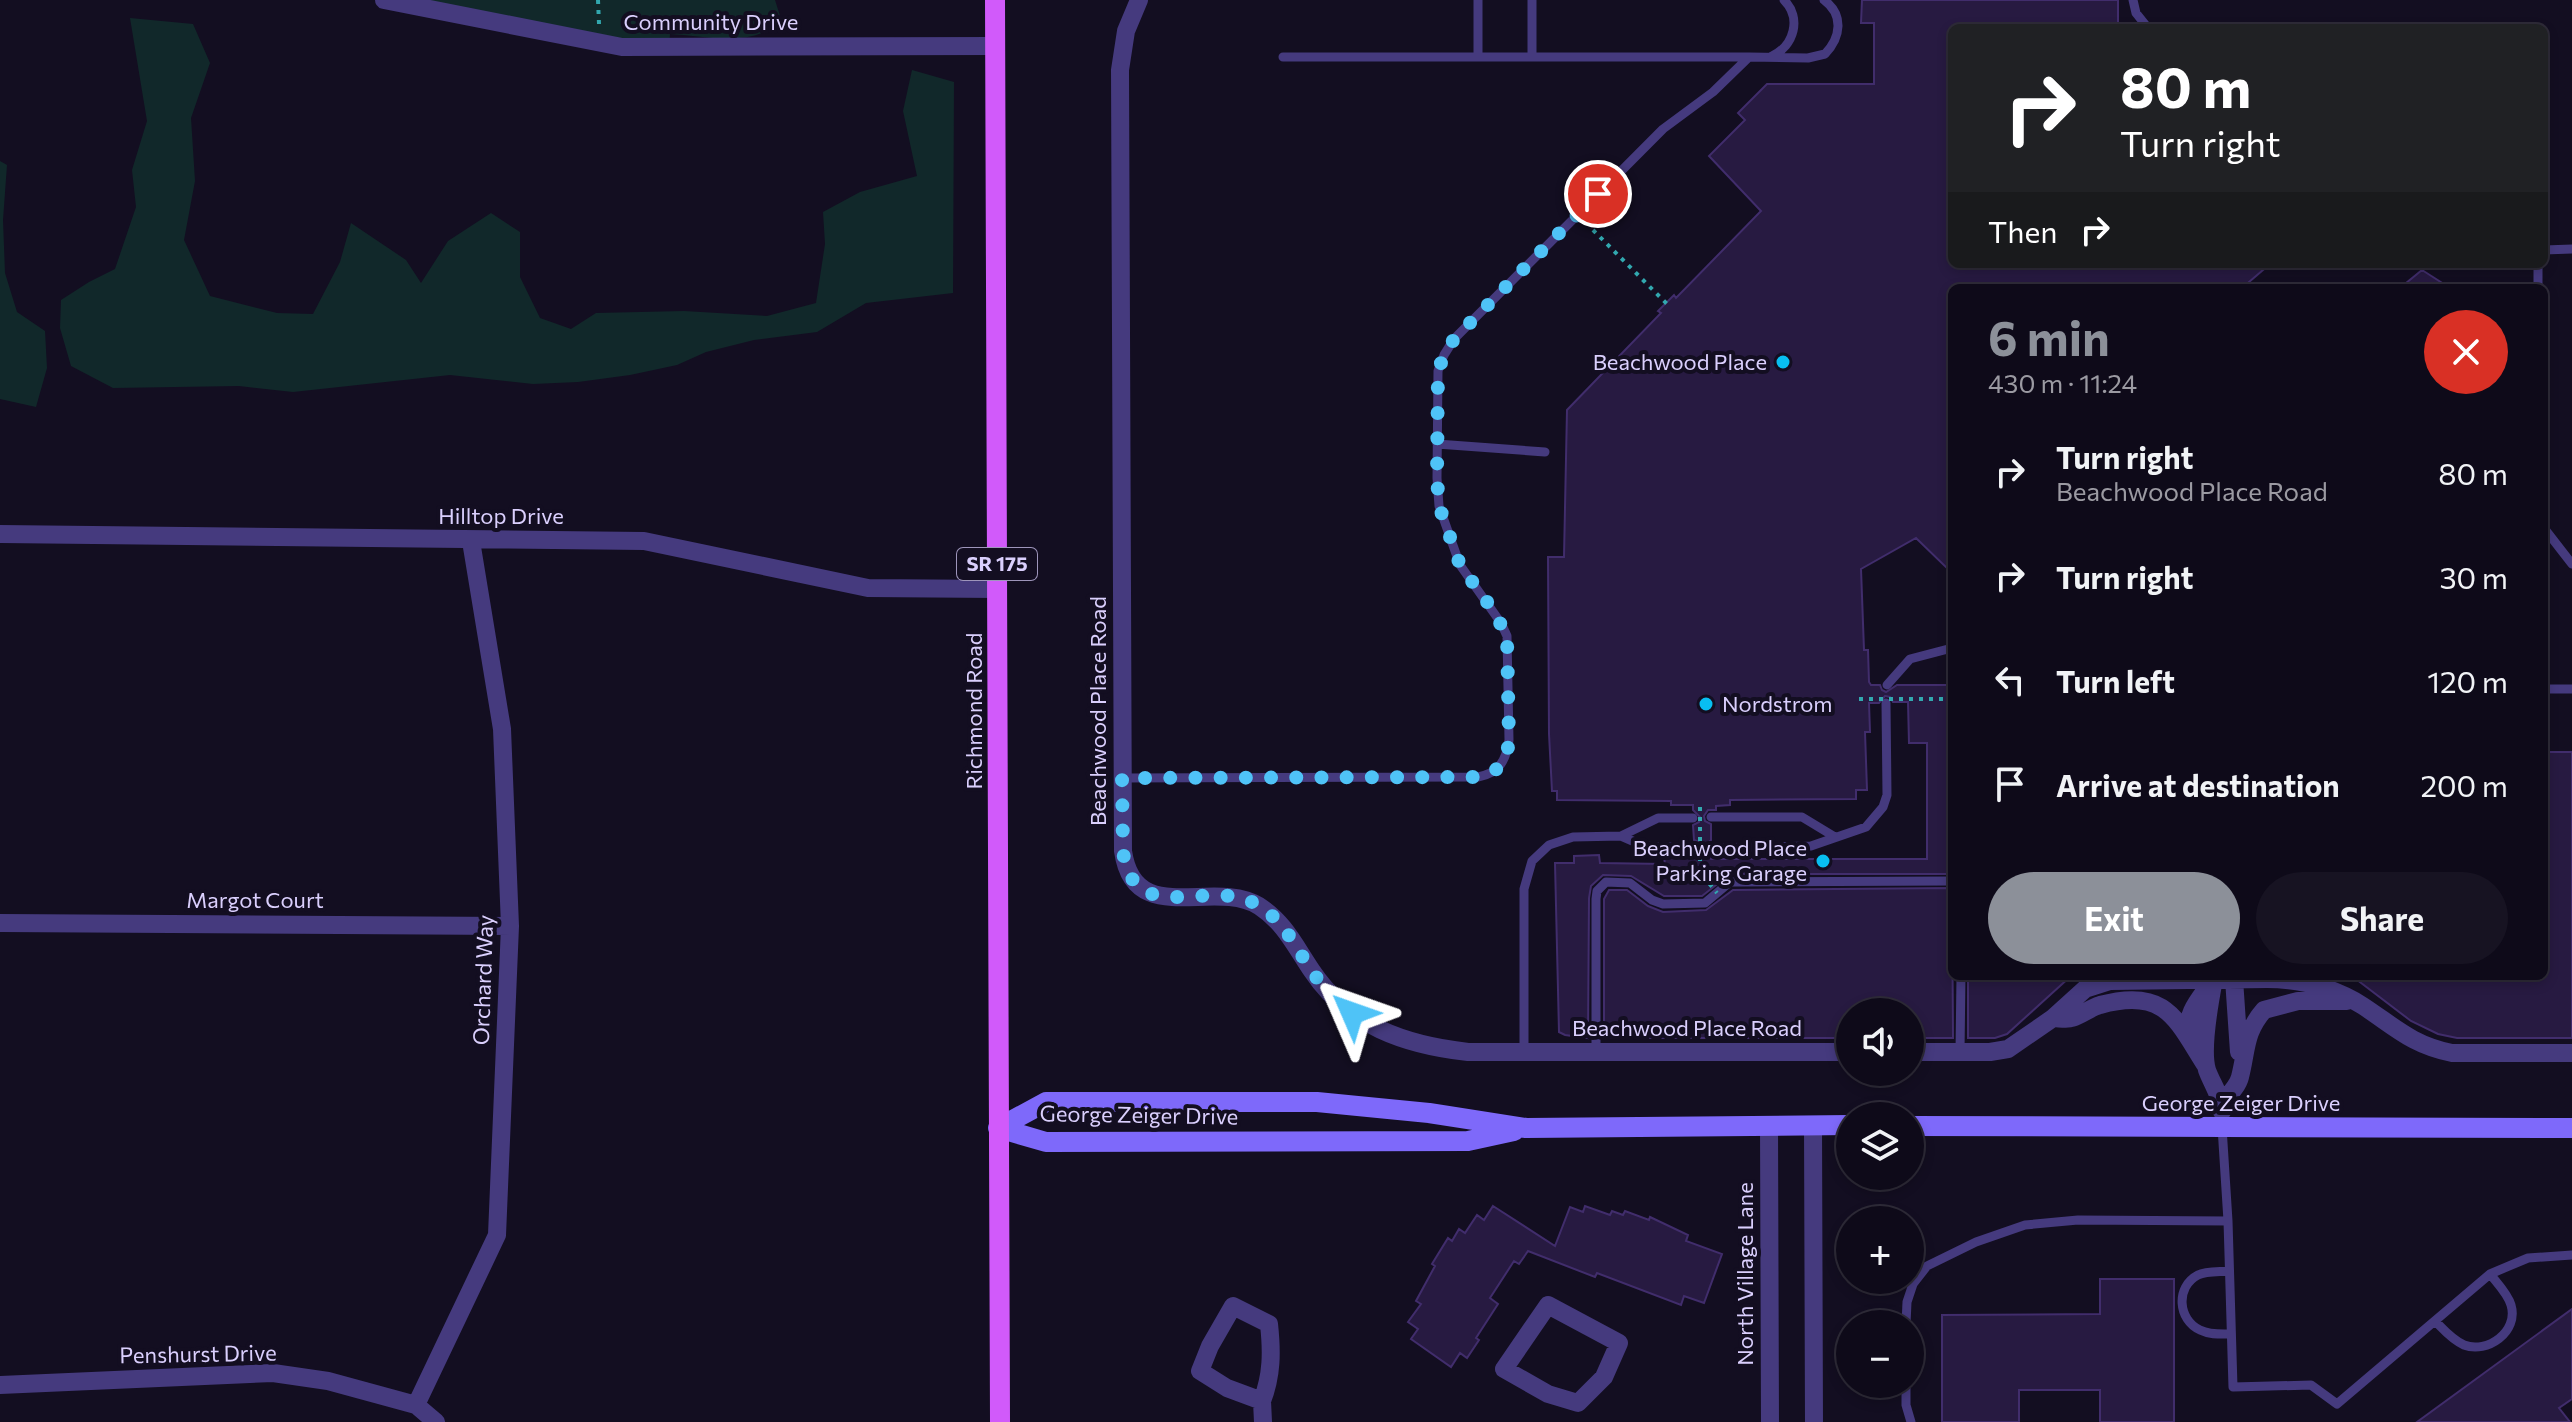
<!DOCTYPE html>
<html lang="en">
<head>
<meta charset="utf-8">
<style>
	:root { --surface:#0e0a19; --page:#171322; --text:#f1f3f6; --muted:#9b9aa2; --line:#2e2b38; --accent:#8c9099 }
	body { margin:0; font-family:Commissioner,sans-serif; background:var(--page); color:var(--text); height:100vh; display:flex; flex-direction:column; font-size:30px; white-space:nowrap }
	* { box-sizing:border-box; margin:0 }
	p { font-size:26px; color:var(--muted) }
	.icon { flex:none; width:44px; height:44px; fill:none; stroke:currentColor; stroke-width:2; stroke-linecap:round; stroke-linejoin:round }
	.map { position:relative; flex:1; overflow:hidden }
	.details { position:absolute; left:1948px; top:284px; width:600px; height:696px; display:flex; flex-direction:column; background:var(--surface); border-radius:12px; box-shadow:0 4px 12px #0003,0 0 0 2px var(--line) }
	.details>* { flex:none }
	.banner { position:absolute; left:1948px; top:24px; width:600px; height:244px; border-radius:12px; box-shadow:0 4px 12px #0003,0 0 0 2px var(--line); background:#202124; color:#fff; overflow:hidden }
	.buttons { position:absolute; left:1836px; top:998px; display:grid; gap:16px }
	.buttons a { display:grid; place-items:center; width:88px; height:88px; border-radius:50%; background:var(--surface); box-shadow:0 4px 12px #0003,0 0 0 2px var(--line); font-size:40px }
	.pin { position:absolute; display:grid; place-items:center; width:68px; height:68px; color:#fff; margin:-34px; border:4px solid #fff; border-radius:50%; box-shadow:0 2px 8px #0007 }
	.me { position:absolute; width:88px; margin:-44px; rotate:313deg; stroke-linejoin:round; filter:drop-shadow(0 0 6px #0008) }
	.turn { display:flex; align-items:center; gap:28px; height:168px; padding:0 40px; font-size:36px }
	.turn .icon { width:104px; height:104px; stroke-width:2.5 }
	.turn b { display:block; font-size:56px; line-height:68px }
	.then { display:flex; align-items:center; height:76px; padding:0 40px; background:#0003; gap:16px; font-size:30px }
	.round { display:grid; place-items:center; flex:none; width:84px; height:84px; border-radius:42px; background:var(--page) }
	.summary { display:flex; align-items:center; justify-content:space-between; height:136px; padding:0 40px }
	h1 { font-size:48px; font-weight:700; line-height:60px; color:var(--accent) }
	.button { display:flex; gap:16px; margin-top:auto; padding:16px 40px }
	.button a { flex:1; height:92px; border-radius:48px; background:var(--accent); color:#fff; font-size:32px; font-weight:700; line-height:92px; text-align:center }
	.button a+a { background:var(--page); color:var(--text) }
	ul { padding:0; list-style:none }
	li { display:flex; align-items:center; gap:24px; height:104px; padding:0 40px }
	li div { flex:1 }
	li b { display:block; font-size:30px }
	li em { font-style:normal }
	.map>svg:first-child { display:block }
</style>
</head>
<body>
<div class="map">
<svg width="2572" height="1422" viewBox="0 0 2572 1422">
	<rect width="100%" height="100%" fill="#130e21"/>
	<path fill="#11282a" d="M384 0H775L781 19C756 49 705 36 670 34L669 47Z
		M130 18 193 24 210 63 191 118 195 181 184 240 210 296 277 313 313 314 340 262 351 223 406 260 421 283 448 241 491 213 520 232V277L540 318 571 329 596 313 684 311 767 316 816 303 825 244 823 212 860 192 917 176 903 111 912 70 954 82 953 293 866 303 817 332 754 340 706 352 677 365 630 375 578 382 533 384 450 375 293 392 239 386 113 388 71 366 60 328 61 300 89 282 115 269 136 207 132 170 147 121Z
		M0 161 7 165 3 220 5 273 17 312 45 331 47 368 36 407 0 399Z"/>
	<path fill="#271a41" stroke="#412d6c" stroke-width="2" fill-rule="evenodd" d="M1862 0H2118V24L2087 23V28H1952V264H2270L2242 288H1952V573L1916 538 1861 569 1864 650H1868L1869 682 1871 685H1880L1882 690 1886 692 1897 685H1952V874H1730L1702 896H1664L1631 876 1603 875 1591 886 1589 898 1588 1038 1565 1035 1559 1032 1555 863H1574V856L1599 855 1600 863 1665 864 1664 857 1697 855 1701 848 1699 842 1694 840 1693 825 1699 822 1700 817 1693 810V805H1671V801L1557 800V791H1552L1549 734 1548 557H1564L1567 410 1661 313 1658 311 1674 295 1676 298 1761 211 1709 156 1745 120 1738 113 1767 84H1874V23H1861ZM1885 696 1890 697 1893 702H1908L1909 743H1927V859H1711L1704 847 1711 840V824L1705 821 1704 816 1708 810H1716V806L1730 805V800L1856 799V790H1867L1865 732H1870L1869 703H1879Z
		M2422 270 2450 288H2400Z
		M2544 752H2572V1038H2457L2438 1034 2411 1021 2352 976H2544Z
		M1952 888 1953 1038H1910V1012H1850V1038H1604V899L1609 890H1627L1648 906 1663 912 1706 910 1733 890Z
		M1968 976H2071L2007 1034 1995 1038H1968Z
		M1493 1206 1555 1246 1570 1207 1583 1212 1585 1206 1610 1215 1612 1211 1623 1215 1625 1211 1649 1220 1650 1217 1688 1235 1686 1241 1722 1254 1704 1303 1684 1296 1681 1305 1597 1273 1595 1277 1528 1251 1519 1264 1514 1261 1490 1298 1498 1304 1476 1338 1479 1340 1467 1358 1460 1353 1451 1367 1411 1339 1418 1329 1408 1322 1421 1304 1416 1301 1435 1266 1432 1264 1448 1238 1452 1241 1459 1229 1465 1233 1477 1215 1484 1220Z
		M2100 1279H2174V1422H2100V1390H2019V1422H1942V1315L2100 1314Z
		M2572 1309V1399L2559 1408 2570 1422H2417Z"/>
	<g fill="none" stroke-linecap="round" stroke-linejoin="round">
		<path stroke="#32a8af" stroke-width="4" stroke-dasharray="4 6" stroke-linecap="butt" d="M598 0 599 24
			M1593 230 1670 307"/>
		<path stroke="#453a7e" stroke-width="9" d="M1478 0V56
			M1532 0V56
			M2133 0 2136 13 2148 28
			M1772 56C1794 46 1802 18 1784 0
			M1749 57 1808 58 1825 54C1841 37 1844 15 1824 0
			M2544 250 2572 249
			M2538 288V264
			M1437 444 1545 452
			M2544 528 2572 564
			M1887 685 1910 659 1952 648
			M2544 689H2572
			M1122 778 1478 777C1499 773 1506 761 1509 740L1507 636 1501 623 1460 565 1439 506 1437 478 1438 371 1444 355 1454 339 1663 129 1713 92 1749 57H1283
			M1711 817H1802L1835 837
			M1621 836 1658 818H1693
			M1711 848 1811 846 1866 827 1883 807 1887 795 1886 703
			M1524 1052V889L1532 861 1549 845 1573 837 1621 836 1644 846 1694 848
			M1960 1052 1961 976
			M1596 1053V899L1597 891 1606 882 1630 883 1652 900 1663 904 1705 903 1730 882H1735L1952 881
			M2222 1127 2228 1221 2233 1387 2311 1385 2337 1404 2490 1274 2528 1258 2572 1255
			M2229 1271C2220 1272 2206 1271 2198 1275 2175 1287 2178 1320 2200 1330 2210 1335 2221 1334 2231 1334
			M2435 1321C2443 1329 2452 1340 2464 1345 2487 1354 2519 1332 2511 1305 2508 1294 2497 1283 2490 1274
			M1906 1324 1907 1302 1913 1284 1927 1266 1976 1242 2025 1225 2078 1220 2228 1221
			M1906 1384V1405L1911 1422"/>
		<path stroke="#453a7e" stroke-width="18" d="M384 0 622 47 995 46
			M1139 0 1126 31 1120 70 1123 851C1134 929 1213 878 1259 906 1285 923 1295 946 1312 971 1349 1026 1405 1045 1468 1052H1850
			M0 534 644 541 868 588 997 589
			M0 923 510 926
			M2214 979C2210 1000 2201 1050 2207 1070 2212 1084 2222 1097 2222 1112
			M2234 979 2239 1052
			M2053 1018C2059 1018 2067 1020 2072 1018 2082 1015 2090 1008 2100 1005 2166 987 2176 1019 2206 1066
			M2189 1036C2186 1013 2197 1002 2210 984
			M1910 1052H1990L2008 1049 2053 1018 2085 989 2110 981 2267 979C2302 979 2333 987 2363 1006 2395 1027 2412 1045 2452 1053H2572
			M2222 1103C2228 1096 2238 1086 2240 1077 2247 1050 2244 1033 2264 1010L2298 1001H2347
			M1769 1125 1770 1422
			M1813 1125 1814 1422
			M1548 1305 1619 1343 1604 1377 1578 1403 1548 1394 1504 1369Z
			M1233 1306 1269 1324C1272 1352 1272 1375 1262 1401L1227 1388 1200 1371 1210 1346Z
			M0 1385 273 1373 328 1381 416 1405 436 1422
			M1262 1401 1263 1422
			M416 1405 497 1235 510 926 502 729 471 541"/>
		<path stroke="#7e69fa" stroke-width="20" d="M1910 1126 2572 1128
			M998 1128 1046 1102H1317L1429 1113 1526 1128 1850 1125
			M998 1128 1046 1142 1468 1141 1514 1131"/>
		<path stroke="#d15afa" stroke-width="20" d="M995 0 1000 1422"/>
		<path stroke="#32a8af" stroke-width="4" stroke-dasharray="4 6" stroke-linecap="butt" d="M1859 699H1952
			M1700 807V872L1717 893"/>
	</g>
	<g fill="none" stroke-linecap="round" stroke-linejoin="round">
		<path stroke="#4fc3f7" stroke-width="14" stroke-dasharray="0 25.2" d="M1352 1013C1337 1001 1324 989 1314 974 1294 946 1283 916 1250 901 1205 881 1133 927 1123 851L1122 778 1478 777C1499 773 1507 761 1509 740L1507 636 1493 610 1460 565 1439 506 1437 478 1438 371 1444 355 1454 339 1598 194"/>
	</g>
	<g fill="#08bef1" stroke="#130e21" stroke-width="3">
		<circle cx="1783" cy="362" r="8"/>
		<circle cx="1706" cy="704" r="8"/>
		<circle cx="1823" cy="861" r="8"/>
	</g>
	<g text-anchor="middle" stroke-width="8" stroke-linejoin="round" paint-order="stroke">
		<rect fill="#130e21" stroke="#9e95bb" stroke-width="2" x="957" y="548" width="80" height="32" rx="6"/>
		<g font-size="20" font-weight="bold" fill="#dacffd">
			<text x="997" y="571">SR 175</text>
		</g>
		<g font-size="22" fill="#dacffd" stroke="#130e21">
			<text x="711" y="30">Community Drive</text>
			<text x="501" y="524">Hilltop Drive</text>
			<text transform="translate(974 711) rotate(-90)" y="8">Richmond Road</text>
			<text transform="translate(1098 711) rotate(-90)" y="8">Beachwood Place Road</text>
			<text x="255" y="908">Margot Court</text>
			<text transform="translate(483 980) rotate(-88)" y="8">Orchard Way</text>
			<text x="1687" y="1036">Beachwood Place Road</text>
			<text x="2241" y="1111">George Zeiger Drive</text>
			<text transform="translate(1139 1115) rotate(1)" y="8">George Zeiger Drive</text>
			<text transform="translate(1745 1274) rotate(-90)" y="8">North Village Lane</text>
			<text transform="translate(198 1354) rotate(-1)" y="8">Penshurst Drive</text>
		</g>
		<g font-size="22" fill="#dacffd" stroke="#130e21" text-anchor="end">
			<text x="1767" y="370">Beachwood Place</text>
			<text x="1722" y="712" text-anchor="start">Nordstrom</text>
			<text x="1807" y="856">Beachwood Place<tspan x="1807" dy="25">Parking Garage</tspan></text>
		</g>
	</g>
</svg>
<div class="buttons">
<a><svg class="icon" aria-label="sound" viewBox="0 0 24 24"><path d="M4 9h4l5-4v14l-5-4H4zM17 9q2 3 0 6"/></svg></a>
<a><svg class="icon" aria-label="layers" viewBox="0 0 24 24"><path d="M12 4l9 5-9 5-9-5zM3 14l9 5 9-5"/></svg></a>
<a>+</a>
<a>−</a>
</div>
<div class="pin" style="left:1598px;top:194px;background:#d93025"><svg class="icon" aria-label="arrive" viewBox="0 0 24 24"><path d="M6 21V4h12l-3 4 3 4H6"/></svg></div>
<svg class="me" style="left:1352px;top:1013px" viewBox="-20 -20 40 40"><path d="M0-17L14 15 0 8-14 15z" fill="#4fc3f7" stroke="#fff" stroke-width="4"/></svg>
<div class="banner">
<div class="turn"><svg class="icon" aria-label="right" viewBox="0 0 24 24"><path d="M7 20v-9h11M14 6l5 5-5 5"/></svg><div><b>80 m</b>Turn right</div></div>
<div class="then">Then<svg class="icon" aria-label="right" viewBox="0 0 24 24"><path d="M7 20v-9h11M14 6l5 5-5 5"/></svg></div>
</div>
<section class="details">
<div class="summary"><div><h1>6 min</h1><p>430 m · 11:24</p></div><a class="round" style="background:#d93025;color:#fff"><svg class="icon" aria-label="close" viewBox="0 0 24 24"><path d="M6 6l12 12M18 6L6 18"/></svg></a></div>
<ul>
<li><svg class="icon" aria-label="right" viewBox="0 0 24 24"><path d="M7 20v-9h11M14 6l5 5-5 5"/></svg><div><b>Turn right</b><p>Beachwood Place Road</p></div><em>80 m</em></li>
<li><svg class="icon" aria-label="right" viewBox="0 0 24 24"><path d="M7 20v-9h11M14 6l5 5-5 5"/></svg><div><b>Turn right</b></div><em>30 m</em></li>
<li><svg class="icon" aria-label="left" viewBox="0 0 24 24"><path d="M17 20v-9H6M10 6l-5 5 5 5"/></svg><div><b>Turn left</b></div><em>120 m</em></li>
<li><svg class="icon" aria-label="arrive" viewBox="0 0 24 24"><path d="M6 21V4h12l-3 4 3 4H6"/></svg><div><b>Arrive at destination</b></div><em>200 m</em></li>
</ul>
<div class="button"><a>Exit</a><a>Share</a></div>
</section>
</div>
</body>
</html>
